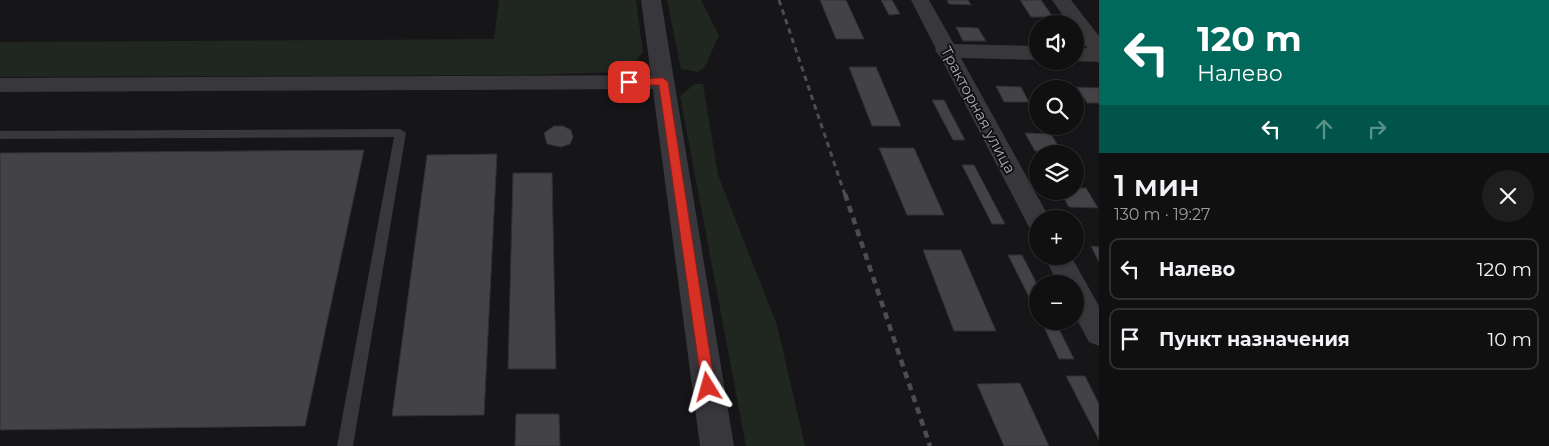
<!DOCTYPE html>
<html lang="ru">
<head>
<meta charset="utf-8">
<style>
	:root { --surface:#101011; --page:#1e1e1f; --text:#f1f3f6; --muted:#9c9d9f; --line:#303031 }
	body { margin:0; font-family:Montserrat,sans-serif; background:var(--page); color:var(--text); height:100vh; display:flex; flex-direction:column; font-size:19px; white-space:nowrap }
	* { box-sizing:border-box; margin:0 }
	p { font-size:16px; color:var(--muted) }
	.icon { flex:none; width:28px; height:28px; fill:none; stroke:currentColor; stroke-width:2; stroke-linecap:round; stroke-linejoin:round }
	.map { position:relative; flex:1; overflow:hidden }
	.drawer { display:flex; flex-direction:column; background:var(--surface); width:450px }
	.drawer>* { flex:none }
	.top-card { background:#00695c; color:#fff; overflow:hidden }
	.controls { position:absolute; left:1029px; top:15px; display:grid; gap:10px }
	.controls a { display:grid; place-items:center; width:55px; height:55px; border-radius:50%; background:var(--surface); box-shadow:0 1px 4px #0004,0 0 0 1px var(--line); font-size:25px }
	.pin { position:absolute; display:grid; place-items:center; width:42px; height:42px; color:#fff; margin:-21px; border-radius:10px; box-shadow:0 2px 8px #0006 }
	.me { position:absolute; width:55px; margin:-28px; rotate:352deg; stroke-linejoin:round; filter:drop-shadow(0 0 4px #0008) }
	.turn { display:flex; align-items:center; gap:18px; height:105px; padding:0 15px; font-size:22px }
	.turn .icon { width:65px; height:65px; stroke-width:2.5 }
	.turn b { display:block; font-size:35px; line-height:42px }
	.lanes { display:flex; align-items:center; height:48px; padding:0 15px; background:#0003; justify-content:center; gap:25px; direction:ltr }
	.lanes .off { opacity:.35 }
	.round { display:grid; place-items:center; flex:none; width:52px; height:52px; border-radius:26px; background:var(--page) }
	.summary { display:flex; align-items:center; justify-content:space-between; height:85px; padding:0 15px }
	h1 { font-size:30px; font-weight:600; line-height:38px }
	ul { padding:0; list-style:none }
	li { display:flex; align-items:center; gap:15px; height:62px; margin:0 10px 8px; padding:0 5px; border:2px solid var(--line); border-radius:10px }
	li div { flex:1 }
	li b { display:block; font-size:19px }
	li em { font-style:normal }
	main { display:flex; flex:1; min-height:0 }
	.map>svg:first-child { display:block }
</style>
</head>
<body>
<main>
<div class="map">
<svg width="1099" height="446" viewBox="0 0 1099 446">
	<rect width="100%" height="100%" fill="#161517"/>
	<path fill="#202721" d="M499 0H636L643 52 627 72 522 75 0 77V42L494 39Z
		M667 0H701L719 35 705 67 698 72 681 69Z
		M695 84H703L718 175 777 325 805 446H746L680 96Z"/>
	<path fill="#434347" stroke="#303033" d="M820 0H846L864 39H836Z
		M881 0H892L900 14 889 15Z
		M947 0H968L971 5 949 4Z
		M1020 0H1041L1053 17H1031Z
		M956 27 978 28 986 41H963Z
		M849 67H876L901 126H872Z
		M996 86 1021 87 1029 102H1004Z
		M1077 87 1099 88V103H1087Z
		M932 100H944L965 140H953Z
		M554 126H563L571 130 573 137 570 144 561 147 547 144 544 133Z
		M1025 133 1051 134 1062 152 1035 151Z
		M879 148H914L944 215H907Z
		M364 150 305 426 0 430V153Z
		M497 154 484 415 392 416 427 155Z
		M962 165H974L1005 224H992Z
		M513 173H552L556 369H508Z
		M1075 188H1086L1098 208 1069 207 1060 191H1075Z
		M1091 246 1099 247V262Z
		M923 250H961L996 331H954Z
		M1008 255H1022L1038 286V315Z
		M1041 321H1055L1074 359H1059Z
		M1066 376H1085L1099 404V440Z
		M1020 383 1049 446H1004L977 384Z
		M516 414H559L560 446H515Z"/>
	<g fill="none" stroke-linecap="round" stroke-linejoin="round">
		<path fill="#37373c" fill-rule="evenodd" d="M400 129 406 133 353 446H337L394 137 0 139V131Z"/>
		<path fill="#37373c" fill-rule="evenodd" d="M911 0H929L954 44 1038 46V60L961 58 1050 219H1038V230L1029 227 940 56 935 51 936 49Z
			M1052 0H1071L1099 36V62L1073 61H1075V48H1087L1075 32V24H1069Z
			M663 75 670 77 674 82 670 87 663 89 0 92V78Z
			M1044 256H1071L1099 306V346L1089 342 1075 316V284H1058Z"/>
		<path fill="#37373c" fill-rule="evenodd" d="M641 0H661L734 446H700Z"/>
		<path stroke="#4c4d53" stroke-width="3" stroke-dasharray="5.5 4.5" stroke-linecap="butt" d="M779 0 845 195"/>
		<path stroke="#4c4d53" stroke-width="4.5" stroke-dasharray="7 5.5" stroke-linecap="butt" d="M845 194 930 446"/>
	</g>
	<path fill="#d93025" stroke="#8d1f18" d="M663 78 668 82 715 387 713 391 708 393 704 391 702 387 659 85H629L624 82 629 79Z"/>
	<g text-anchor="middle" stroke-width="4" stroke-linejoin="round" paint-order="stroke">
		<g font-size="15" fill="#a9acb6" stroke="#111012">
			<text transform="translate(978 110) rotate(62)" y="5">Тракторная улица</text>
		</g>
	</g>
</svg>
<div class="controls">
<a><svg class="icon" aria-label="sound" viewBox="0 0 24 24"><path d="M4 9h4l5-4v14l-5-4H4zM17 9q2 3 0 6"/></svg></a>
<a><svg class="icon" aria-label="search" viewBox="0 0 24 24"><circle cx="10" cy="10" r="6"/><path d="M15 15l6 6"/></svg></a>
<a><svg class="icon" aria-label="layers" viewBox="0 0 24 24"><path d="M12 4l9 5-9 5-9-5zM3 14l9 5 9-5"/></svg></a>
<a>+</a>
<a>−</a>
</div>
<div class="pin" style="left:629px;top:82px;background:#d93025"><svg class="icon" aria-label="arrive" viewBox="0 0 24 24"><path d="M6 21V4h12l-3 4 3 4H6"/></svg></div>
<svg class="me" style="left:708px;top:387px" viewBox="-20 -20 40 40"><path d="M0-17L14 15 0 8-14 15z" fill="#d93025" stroke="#fff" stroke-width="4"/></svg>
</div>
<section class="drawer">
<div class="top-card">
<div class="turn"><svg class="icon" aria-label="left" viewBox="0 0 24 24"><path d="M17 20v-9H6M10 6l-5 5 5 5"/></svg><div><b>120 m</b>Налево</div></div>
<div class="lanes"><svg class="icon" aria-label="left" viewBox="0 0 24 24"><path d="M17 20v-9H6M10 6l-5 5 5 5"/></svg><svg class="icon off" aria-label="ahead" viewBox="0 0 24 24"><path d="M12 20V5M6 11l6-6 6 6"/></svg><svg class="icon off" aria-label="right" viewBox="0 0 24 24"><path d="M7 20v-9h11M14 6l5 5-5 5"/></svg></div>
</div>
<div class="summary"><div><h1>1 мин</h1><p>130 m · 19:27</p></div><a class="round"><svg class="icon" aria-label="close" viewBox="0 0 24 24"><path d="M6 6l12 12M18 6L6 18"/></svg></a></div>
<ul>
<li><svg class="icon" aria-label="left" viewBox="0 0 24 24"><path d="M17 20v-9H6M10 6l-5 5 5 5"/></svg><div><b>Налево</b></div><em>120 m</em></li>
<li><svg class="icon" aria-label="arrive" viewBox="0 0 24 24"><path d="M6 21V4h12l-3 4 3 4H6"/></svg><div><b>Пункт назначения</b></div><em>10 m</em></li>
</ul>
</section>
</main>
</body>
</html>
